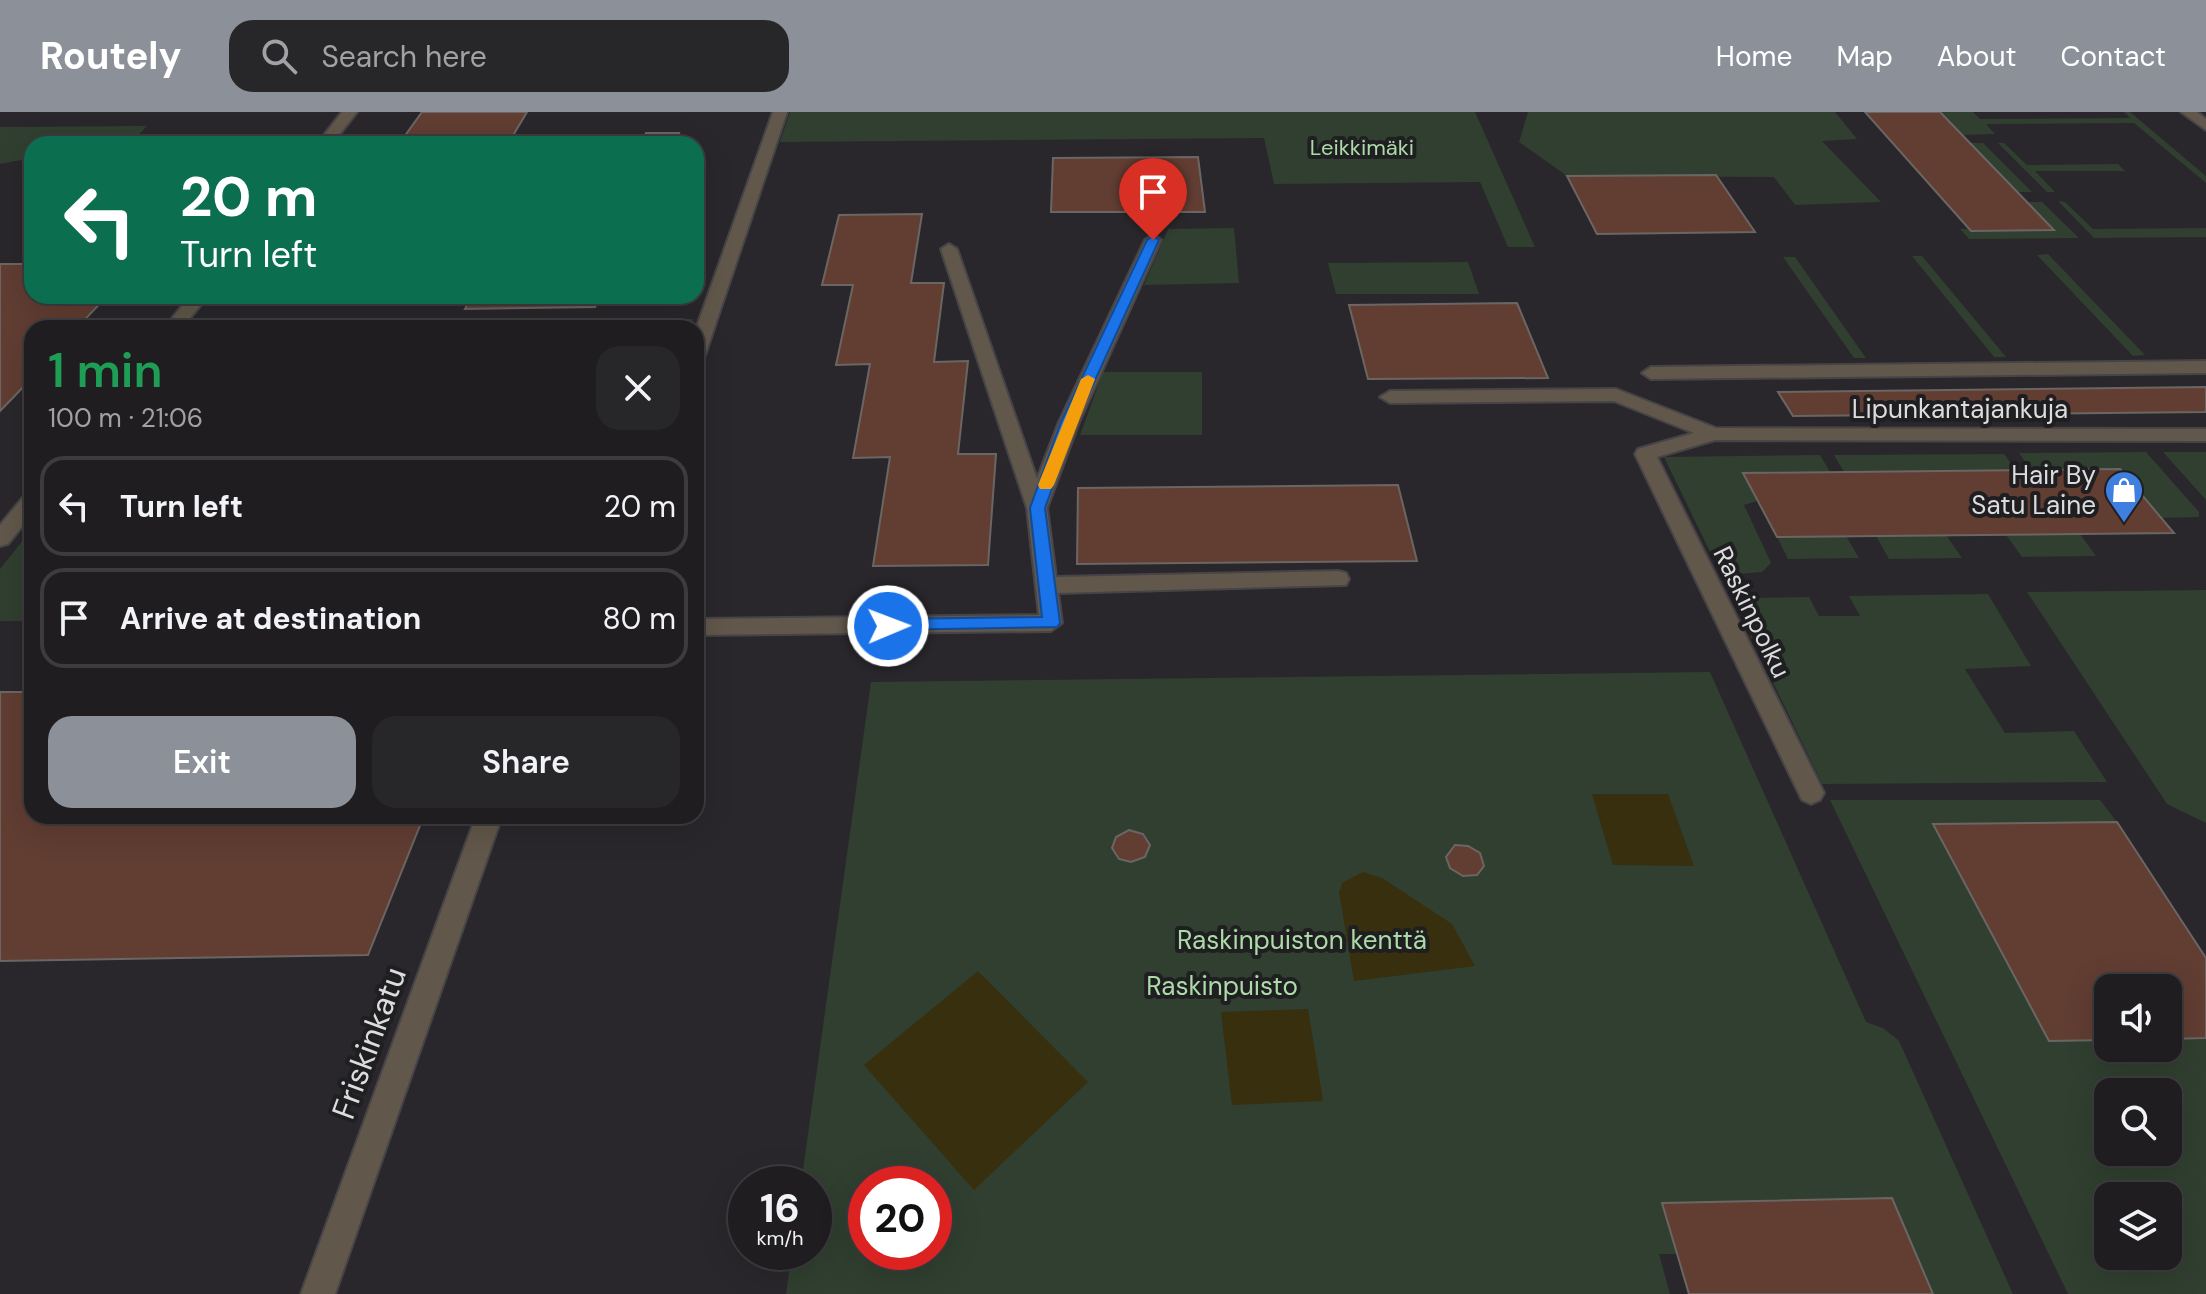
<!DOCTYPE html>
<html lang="en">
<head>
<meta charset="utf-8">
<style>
	:root { --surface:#1f1d20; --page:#272629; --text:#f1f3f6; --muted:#a1a2a5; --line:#3c3b3e; --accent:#8c9099 }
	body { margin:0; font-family:"DM Sans",sans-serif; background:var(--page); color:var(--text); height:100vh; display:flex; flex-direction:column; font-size:30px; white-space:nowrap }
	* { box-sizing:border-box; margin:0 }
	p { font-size:26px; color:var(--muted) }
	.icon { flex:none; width:44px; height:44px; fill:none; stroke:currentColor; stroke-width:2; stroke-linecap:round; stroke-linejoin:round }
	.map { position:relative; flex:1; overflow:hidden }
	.sheet { position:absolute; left:24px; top:208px; width:680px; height:504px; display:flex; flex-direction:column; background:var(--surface); border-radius:24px; box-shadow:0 8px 32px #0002,0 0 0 2px var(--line) }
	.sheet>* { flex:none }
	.hud { position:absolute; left:24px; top:24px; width:680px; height:168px; border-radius:24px; box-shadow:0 8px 32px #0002,0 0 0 2px var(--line); background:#0b6e4f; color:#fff; overflow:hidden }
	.fabs { position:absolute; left:2094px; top:862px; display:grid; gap:16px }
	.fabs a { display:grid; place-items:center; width:88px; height:88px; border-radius:16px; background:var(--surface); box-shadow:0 8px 32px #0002,0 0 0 2px var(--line); font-size:40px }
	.speed { position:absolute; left:728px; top:1054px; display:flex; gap:16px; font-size:40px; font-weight:700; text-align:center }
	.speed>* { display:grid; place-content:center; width:104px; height:104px; border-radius:50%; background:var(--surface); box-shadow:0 8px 32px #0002,0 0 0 2px var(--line); line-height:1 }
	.speed small { font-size:20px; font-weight:400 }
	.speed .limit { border:12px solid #d22; background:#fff; color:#111 }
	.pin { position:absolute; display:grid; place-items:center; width:68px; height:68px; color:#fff; margin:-82px -34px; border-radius:50% 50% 50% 0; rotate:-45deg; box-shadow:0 0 8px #0007 }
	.pin .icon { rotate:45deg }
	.me { position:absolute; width:88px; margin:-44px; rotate:89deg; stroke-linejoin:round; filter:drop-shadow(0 0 6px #0008) }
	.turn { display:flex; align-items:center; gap:28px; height:168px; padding:0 24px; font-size:36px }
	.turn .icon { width:104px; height:104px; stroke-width:2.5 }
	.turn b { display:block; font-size:56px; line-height:68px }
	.round { display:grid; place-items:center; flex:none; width:84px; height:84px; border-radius:24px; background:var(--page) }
	.overview { display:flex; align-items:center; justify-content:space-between; height:136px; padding:0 24px }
	h1 { font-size:48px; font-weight:600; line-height:60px; color:#1e9e55 }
	.button { display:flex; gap:16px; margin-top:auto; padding:16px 24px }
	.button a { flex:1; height:92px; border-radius:24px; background:var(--accent); color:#fff; font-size:32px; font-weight:600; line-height:92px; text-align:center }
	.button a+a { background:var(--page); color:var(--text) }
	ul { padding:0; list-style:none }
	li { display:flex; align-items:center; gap:24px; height:100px; margin:0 16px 12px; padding:0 8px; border:4px solid var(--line); border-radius:24px }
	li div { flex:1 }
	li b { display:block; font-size:30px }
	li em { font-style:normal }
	header { display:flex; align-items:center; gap:48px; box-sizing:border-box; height:112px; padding:0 40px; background:var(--accent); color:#fff }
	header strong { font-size:38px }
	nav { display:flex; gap:44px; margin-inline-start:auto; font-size:28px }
	.search { width:560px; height:72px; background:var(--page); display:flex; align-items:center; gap:20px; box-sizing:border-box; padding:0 28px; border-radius:24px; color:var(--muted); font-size:30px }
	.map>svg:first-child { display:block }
</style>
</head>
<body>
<header>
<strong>Routely</strong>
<div class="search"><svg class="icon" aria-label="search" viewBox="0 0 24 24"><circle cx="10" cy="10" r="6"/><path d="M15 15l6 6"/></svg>Search here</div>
<nav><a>Home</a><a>Map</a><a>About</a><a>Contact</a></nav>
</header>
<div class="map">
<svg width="2206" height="1182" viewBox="0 0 2206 1182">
	<rect width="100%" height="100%" fill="#29272b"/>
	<path fill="#303f2f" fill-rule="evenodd" d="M790 0H1475L1535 135H1508L1480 70 1274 72 1264 26 780 30Z
		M1528 0H1835L1857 27 1822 29 1881 90 1795 93 1774 65 1567 64 1519 30Z
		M1940 0H1973L1980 7 2130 6 2124 0H2130L2206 64V71L2134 11 1986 12 1995 22 1962 23Z
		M147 14 135 27 281 26 276 32H32V46L0 52V15Z
		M1970 31H1983L2032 80H2017Z
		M1998 31H2004L2027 53 2118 52 2125 59H2035L2055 80H2047Z
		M2058 89 2065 90 2093 117 2206 116V125L2094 126Z
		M2028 90H2042L2079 126 1969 127 1960 117 2053 118Z
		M1234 116 1239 171 1144 173 1168 117Z
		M2048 142 2145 243 2133 244 2037 143Z
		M1912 144H1922L2006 245H1994Z
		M1783 145H1795L1866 246H1854Z
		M1468 150 1479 182H1336L1328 151Z
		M287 184H385L380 191 281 192Z
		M693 207 690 216H223L230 211Z
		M1103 260H1202V323H1080Z
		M2146 340 2199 400V405L2161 406 2120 357 2031 358 2019 341Z
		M2163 340H2206V388Z
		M2004 342 2016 358 1844 360 1834 343Z
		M1820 343 1830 360 1744 361 1757 389 1744 393 1771 451 1762 460 1738 462 1716 452 1664 345Z
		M32 417V509H0V457Z
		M2080 422 2096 444 2022 445 2006 423Z
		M1946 423 1962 446 1889 447 1876 424Z
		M1846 424 1859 446 1788 447 1777 425Z
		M2206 478V711L2167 692 2027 480Z
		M1988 482 2031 554 1965 557 2005 621 2074 619 2107 670 1822 672 1740 502 1743 489 1752 486 1809 485 1819 504H1860L1849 484Z
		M1710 560 1866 910 1883 916 1899 929 2013 1182H1933L1662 1091 1677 1142H1659L1670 1182H786L792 1140H814V1072H801L871 570ZM866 1072H934V1140H866Z
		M1830 688H2100L2117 710 1933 713 2049 929 2108 928V936H2168V927L2206 926V1182H2068ZM2108 980H2168V1040H2108ZM2108 1084H2168V1144H2108Z"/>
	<path fill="#372f0e" d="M1592 682H1668L1694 754 1613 753Z
		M1363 760 1382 766 1452 812 1475 854 1354 869 1339 780 1343 770Z
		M978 859 1088 970 974 1078 864 953Z
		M1308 897 1323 989 1232 993 1221 900Z"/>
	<path fill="#613d32" stroke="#6b6664" stroke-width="2" d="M422 0H527L508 32H399Z
		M1865 0H1940L2054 118 1971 119Z
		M646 21H679L674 32H641Z
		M1198 45 1205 100H1051L1053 46Z
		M1716 63 1755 120 1597 122 1567 64Z
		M922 102 911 171H944L934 250 968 249 958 342H996L988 453 873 454 890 345 853 346 870 252 836 253 853 173H822L839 103Z
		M0 152H32V184H107L77 216H32V266L0 299Z
		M472 184H600L595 195 465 197Z
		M1517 191 1548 266 1368 267 1349 193Z
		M2206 275V300L1793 304 1778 280Z
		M2120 357 2174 421 1777 425 1743 361Z
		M1398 373 1417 449 1077 452 1078 376Z
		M0 580H32V704H355L351 713 421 711 368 843 0 849Z
		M2117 710 2206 846V926L2168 927V876H2108V928L2049 929 1933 712Z
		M1129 718 1143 722 1150 733 1145 745 1131 750 1119 747 1112 736 1116 725Z
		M1455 733 1468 734 1480 741 1484 754 1477 763 1463 764 1450 756 1446 745Z
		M1892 1086 1933 1182H1689L1662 1091Z"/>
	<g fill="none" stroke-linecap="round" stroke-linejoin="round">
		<defs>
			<path id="minor" d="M342 0H357L332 32H317Z
				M773 0H787L705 243 696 248V217Z
				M2181 0H2197L2206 7V18Z
				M1153 123 1161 128 1079 310 1047 396 1056 465 1338 459 1346 461 1349 467 1346 473 1058 481 1062 511 1051 519 696 523V507L1039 503 1027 396 941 137 949 132 957 137 1037 367 1059 310 1145 128Z
				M190 184H208L182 216H164Z
				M2206 249V261L1651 267 1642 261 1651 255Z
				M1616 277 1716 316 2206 317V329L1715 328 1657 345 1824 681 1820 688 1811 692 1802 688 1635 342 1638 337 1694 321 1614 289 1390 291 1380 285 1390 279Z
				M32 381V402L8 432 0 434V413L25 383Z
				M476 704H502L335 1182H301Z"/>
		</defs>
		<use href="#minor" stroke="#464447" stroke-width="4"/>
		<use href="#minor" fill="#61574a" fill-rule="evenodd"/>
	</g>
	<path fill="#1a73e8" stroke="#114b97" stroke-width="2" d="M1153 124 1159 128 1076 310 1045 396 1060 511 1057 515 882 518V509L888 507 1042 505 1030 396 1061 310 1147 128Z"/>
	<path fill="#f59e0b" d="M1088 263 1095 267 1054 373 1051 377H1040L1038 373 1081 267Z"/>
	<defs>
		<symbol id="shop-pin" viewBox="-11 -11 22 30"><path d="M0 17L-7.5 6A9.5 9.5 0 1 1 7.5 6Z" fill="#3f7fe0" stroke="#1f1e21"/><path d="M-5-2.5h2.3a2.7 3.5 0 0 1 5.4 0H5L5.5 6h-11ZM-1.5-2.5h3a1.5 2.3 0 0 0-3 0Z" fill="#fff"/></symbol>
	</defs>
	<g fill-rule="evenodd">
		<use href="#shop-pin" x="2102" y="356" width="44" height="60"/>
	</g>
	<g text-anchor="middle" stroke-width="8" stroke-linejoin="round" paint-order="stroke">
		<g font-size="22" fill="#acdba8" stroke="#1f1e21">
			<text x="1362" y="43">Leikkimäki</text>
		</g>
		<g font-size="26" fill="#dcdbdd" stroke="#1f1e21">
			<text x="1960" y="306">Lipunkantajankuja</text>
			<text transform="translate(1752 500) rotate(64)" y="9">Raskinpolku</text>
		</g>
		<g font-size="26" fill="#dcdbdd" stroke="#1f1e21" text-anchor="end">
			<text x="2096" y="372">Hair By<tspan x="2096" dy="30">Satu Laine</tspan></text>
		</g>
		<g font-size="26" fill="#acdba8" stroke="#1f1e21">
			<text x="1302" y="837">Raskinpuiston kenttä</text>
			<text x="1222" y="883">Raskinpuisto</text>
		</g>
		<g font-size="32" fill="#dcdbdd" stroke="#1f1e21">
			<text transform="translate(369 931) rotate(-70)" y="11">Friskinkatu</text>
		</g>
	</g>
</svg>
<div class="fabs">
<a><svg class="icon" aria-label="sound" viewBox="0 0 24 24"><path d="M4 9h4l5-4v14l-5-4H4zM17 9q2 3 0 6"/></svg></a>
<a><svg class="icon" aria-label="search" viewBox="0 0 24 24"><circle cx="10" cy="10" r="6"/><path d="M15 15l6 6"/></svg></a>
<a><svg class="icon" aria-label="layers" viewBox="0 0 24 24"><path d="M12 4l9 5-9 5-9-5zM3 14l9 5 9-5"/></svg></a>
</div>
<div class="speed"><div>16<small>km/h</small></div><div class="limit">20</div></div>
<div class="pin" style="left:1153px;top:128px;background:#d93025"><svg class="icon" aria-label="arrive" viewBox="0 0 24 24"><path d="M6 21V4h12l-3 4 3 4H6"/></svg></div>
<svg class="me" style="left:888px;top:514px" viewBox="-20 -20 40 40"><circle r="17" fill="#1a73e8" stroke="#fff" stroke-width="3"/><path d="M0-11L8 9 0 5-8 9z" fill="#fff"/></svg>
<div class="hud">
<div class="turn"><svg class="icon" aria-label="left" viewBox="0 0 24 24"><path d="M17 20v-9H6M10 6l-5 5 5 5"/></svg><div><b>20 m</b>Turn left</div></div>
</div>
<section class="sheet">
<div class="overview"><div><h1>1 min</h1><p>100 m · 21:06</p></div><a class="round"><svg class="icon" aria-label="close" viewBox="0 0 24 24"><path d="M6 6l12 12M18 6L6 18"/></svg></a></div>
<ul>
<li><svg class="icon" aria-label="left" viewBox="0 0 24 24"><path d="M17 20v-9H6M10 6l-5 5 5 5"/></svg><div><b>Turn left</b></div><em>20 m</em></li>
<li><svg class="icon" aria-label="arrive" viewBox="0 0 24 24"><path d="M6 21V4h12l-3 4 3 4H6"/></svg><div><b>Arrive at destination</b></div><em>80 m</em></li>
</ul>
<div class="button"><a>Exit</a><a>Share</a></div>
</section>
</div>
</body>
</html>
